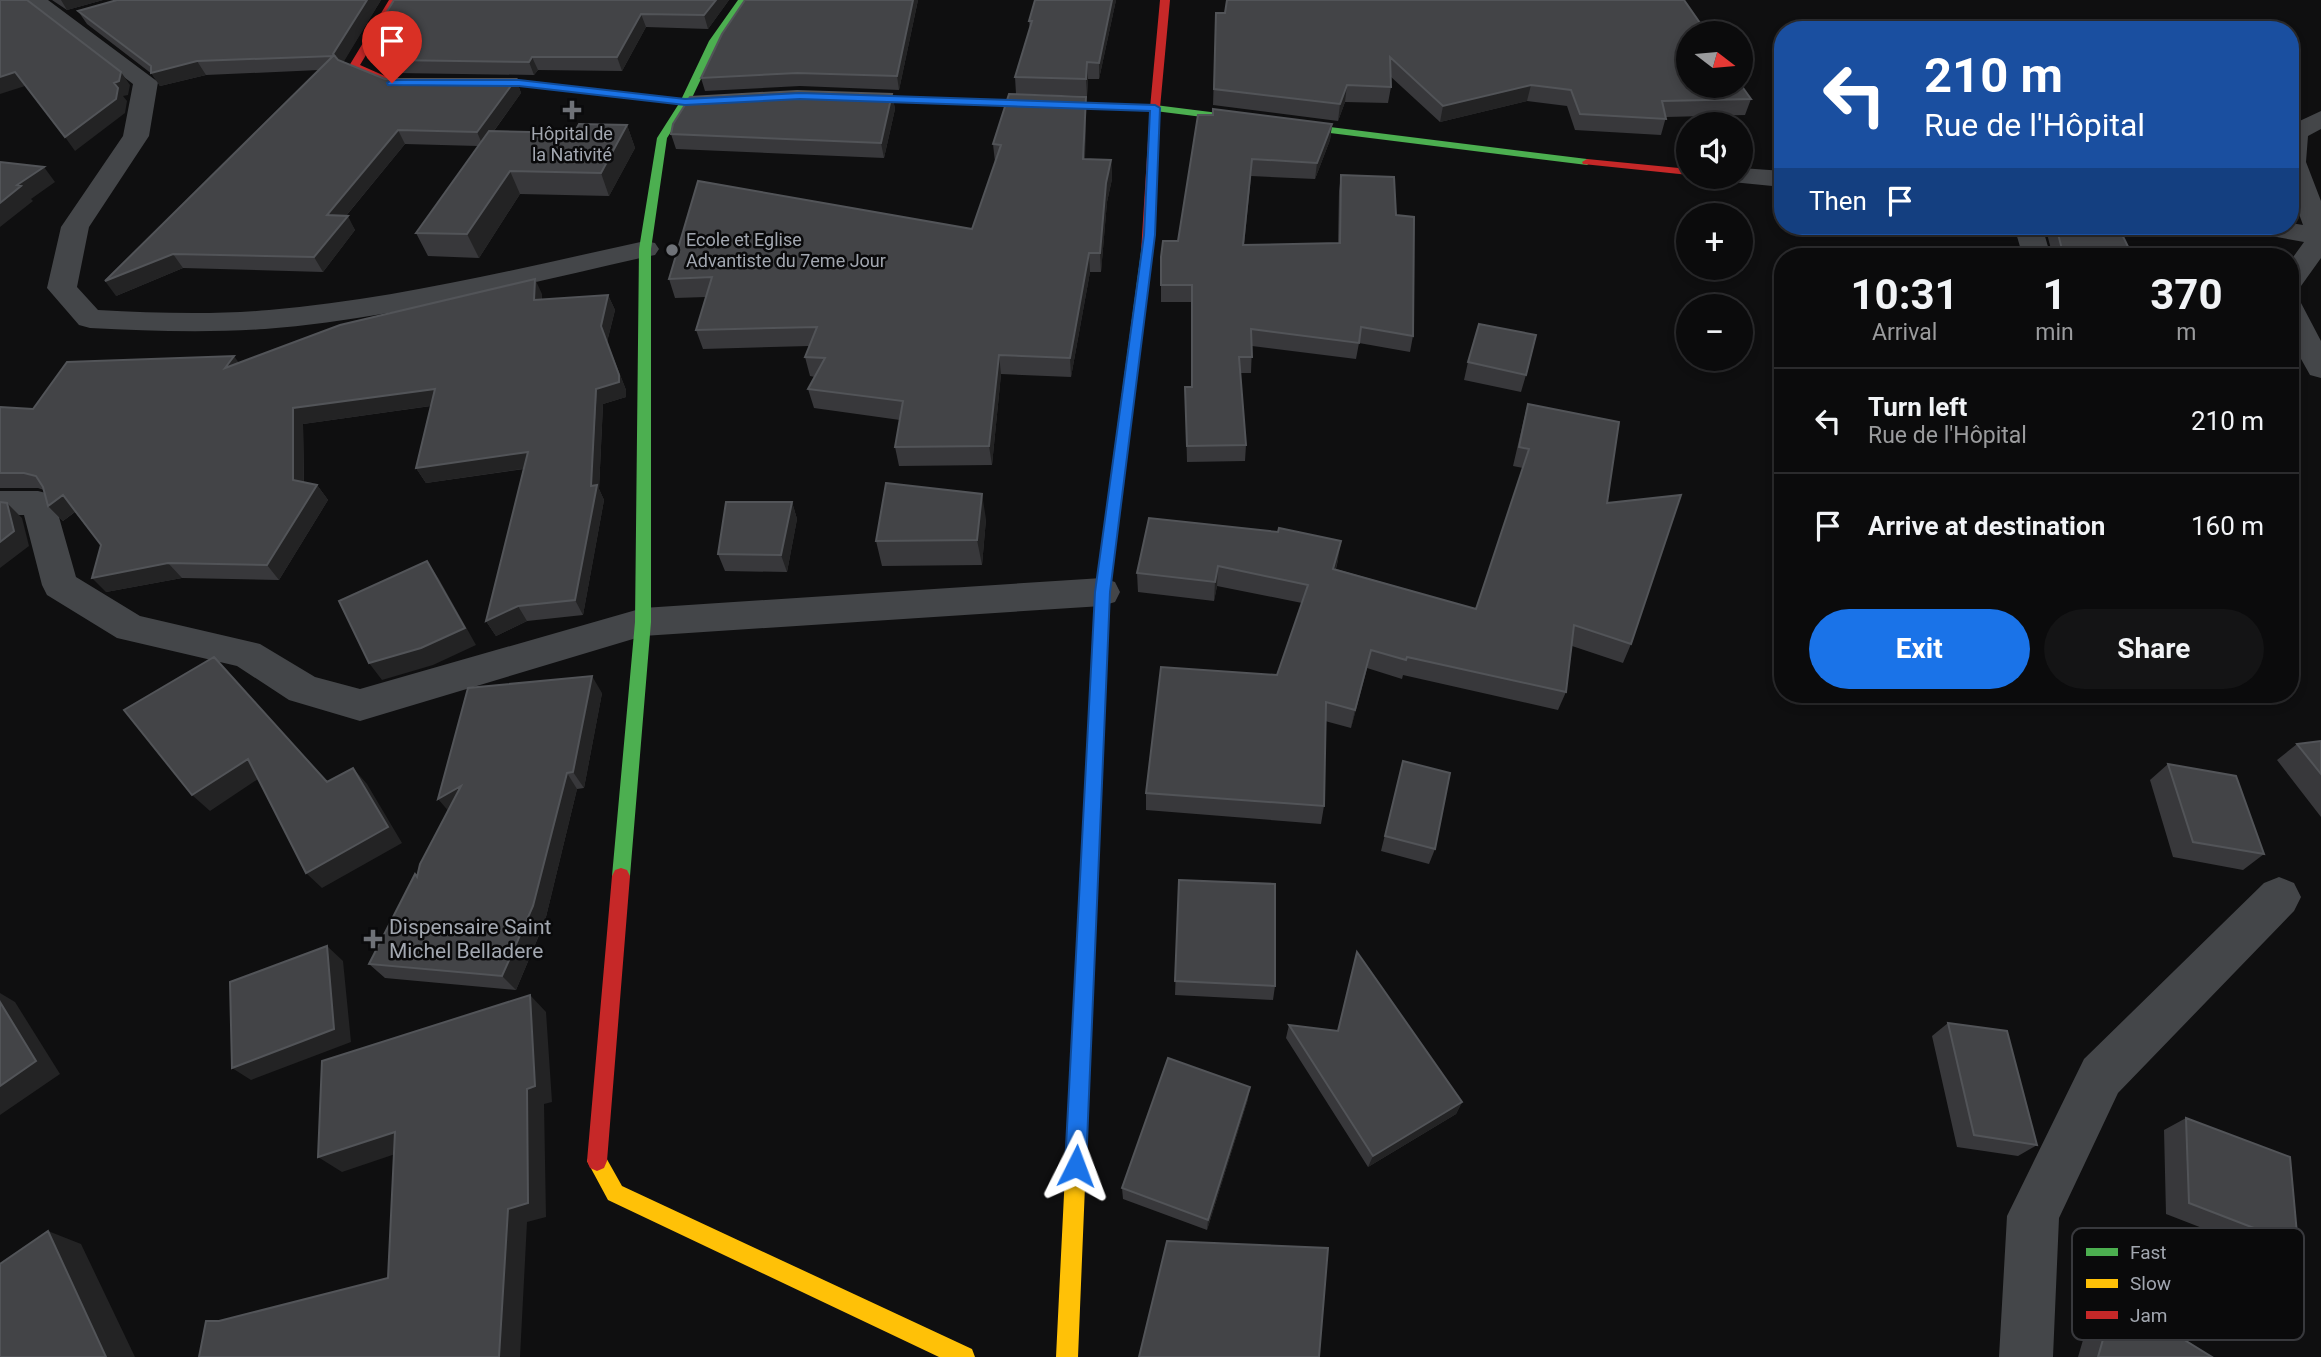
<!DOCTYPE html>
<html lang="en">
<head>
<meta charset="utf-8">
<style>
	:root { --surface:#0b0b0c; --page:#141415; --text:#f1f3f6; --muted:#9a9b9d; --line:#2b2b2d; --accent:#1a73e8 }
	body { margin:0; font-family:Roboto,sans-serif; background:var(--page); color:var(--text); height:100vh; display:flex; flex-direction:column; font-size:26px; white-space:nowrap }
	* { box-sizing:border-box; margin:0 }
	p { font-size:23px; color:var(--muted) }
	.icon { flex:none; width:38px; height:38px; fill:none; stroke:currentColor; stroke-width:2; stroke-linecap:round; stroke-linejoin:round }
	.map { position:relative; flex:1; overflow:hidden }
	.panel { position:absolute; left:1774px; top:248px; width:525px; height:455px; display:flex; flex-direction:column; background:var(--surface); border-radius:28px; box-shadow:0 4px 10px #0003,0 0 0 2px var(--line) }
	.panel>* { flex:none }
	.hud { position:absolute; left:1774px; top:21px; width:525px; height:214px; border-radius:28px; box-shadow:0 4px 10px #0003,0 0 0 2px var(--line); background:#1a4fa0; color:#fff; overflow:hidden }
	.needle { width:46px; rotate:106deg }
	.tools { position:absolute; left:1676px; top:21px; display:grid; gap:14px }
	.tools a { display:grid; place-items:center; width:77px; height:77px; border-radius:50%; background:var(--surface); box-shadow:0 4px 10px #0003,0 0 0 2px var(--line); font-size:35px }
	.pin { position:absolute; display:grid; place-items:center; width:60px; height:60px; color:#fff; margin:-72px -30px; border-radius:50% 50% 50% 0; rotate:-45deg; box-shadow:0 0 7px #0007 }
	.pin .icon { rotate:45deg }
	.me { position:absolute; width:77px; margin:-38px; rotate:3deg; stroke-linejoin:round; filter:drop-shadow(0 0 5px #0008) }
	.turn { display:flex; align-items:center; gap:24px; height:147px; padding:0 35px; font-size:32px }
	.turn .icon { width:91px; height:91px; stroke-width:2.5 }
	.turn b { display:block; font-size:49px; line-height:60px }
	.then { display:flex; align-items:center; height:66px; padding:0 35px; background:#0003; gap:14px; font-size:26px }
	.eta { display:flex; justify-content:space-evenly; align-items:center; height:119px; text-align:center }
	.eta b { font-size:42px; font-weight:700; line-height:49px }
	.action { display:flex; gap:14px; margin-top:auto; padding:14px 35px }
	.action a { flex:1; height:80px; border-radius:42px; background:var(--accent); color:#fff; font-size:28px; font-weight:700; line-height:80px; text-align:center }
	.action a+a { background:var(--page); color:var(--text) }
	ul { padding:0; list-style:none }
	li { display:flex; align-items:center; gap:21px; height:105px; padding:0 35px; border-top:2px solid var(--line) }
	li div { flex:1 }
	li b { display:block; font-size:26px }
	li em { font-style:normal }
	.map>svg:first-child { display:block }
</style>
</head>
<body>
<div class="map">
<svg width="2321" height="1357" viewBox="0 0 2321 1357">
	<rect width="100%" height="100%" fill="#0f0f10"/>
	<g fill="none" stroke-linecap="round" stroke-linejoin="round">
		<path fill="#444649" fill-rule="evenodd" d="M23 0H48L158 82 149 136 89 227 77 287 98 310C155 313 212 315 269 310 396 299 521 268 645 241L655 243 659 249 655 255 645 257C520 285 393 319 265 329 207 333 148 331 90 328L79 325 47 288 61 227 123 136 133 84Z
			M2321 111V129L2308 136 2306 162 2321 201V258L2301 286 2291 289V260L2304 242 2249 232 2245 226H2291V223L2303 225 2291 192V125Z
			M1741 168 1783 171V187L1732 182 1728 177H1741Z
			M2014 226H2042L2051 257H2023Z
			M2291 300 2301 303 2321 341V378L2310 375 2291 341Z
			M0 491H38L50 494 55 503 76 577 140 616 260 644 315 677 360 689 643 608 1102 578 1115 582 1120 592 1115 602 1102 606 643 636 360 721 289 700 237 666 117 638 47 595 42 585 24 515H0Z
			M2279 877 2294 883 2301 897 2294 911 2118 1093 2059 1218 2053 1357H1999L2007 1216 2084 1059 2264 883Z"/>
		<path fill="#4caf50" fill-rule="evenodd" d="M738 0H748L719 41 690 102 667 138 651 249V622L630 876 627 882 621 884 615 882 612 876 635 622 639 249 657 138 680 102 709 41Z
			M841 94 1155 105 1587 159 1592 162 1587 165 1155 111 837 99 836 97Z
			M1147 249 1153 252 1109 592 1088 1113 1085 1120 1078 1123 1071 1120 1068 1113 1095 592 1141 252Z"/>
		<path fill="#ffc107" fill-rule="evenodd" d="M464 80H519L685 99 707 98 712 101 707 104 685 105 519 86 460 85V81Z
			M1078 1103 1085 1106 1088 1113 1078 1357H1056L1068 1113 1071 1106Z
			M597 1151 604 1154 622 1186 972 1349 975 1357H939L608 1200 587 1161 590 1154Z"/>
		<path fill="#c62828" fill-rule="evenodd" d="M389 0H399L360 65 394 80 408 81V85C389 88 364 77 349 66Z
			M1160 0H1170L1160 108 1153 252 1147 255 1141 252 1150 108Z
			M1587 159 1689 169V175L1583 164 1582 162Z
			M621 868 627 870 630 876 607 1161 604 1168 597 1171 590 1168 587 1161 612 876 615 870Z"/>
	</g>
	<path fill="#38383b" d="M52 0H103L67 10Z
		M381 0 343 62 385 79H516L521 93 494 131 574 133 627 125 635 148 609 196 520 194 479 258 428 256 416 233 478 146 405 144 346 216 355 230 323 272 183 268 116 296 319 70 206 75 160 86 152 74 87 24 78 11Z
		M394 0H729L708 29 646 27 622 71 538 70 534 75 397 73 372 62 365 48Z
		M745 0H918L899 90 800 86 705 91 701 78Z
		M1116 0 1099 79H1088L1087 96 1016 94 1015 77 1030 30 1029 21Z
		M1216 13 1751 99 1745 115 1666 117 1661 135 1575 130 1567 106 1527 101 1440 122 1390 76 1391 87 1388 103 1345 102 1338 121 1213 105Z
		M892 94 895 109 884 158 676 149 671 134Z
		M1086 115 1085 159 1111 160 1112 179 1107 202 1101 272H1090L1071 377 1001 374 992 465 899 466 895 447 900 420 814 408 808 389 815 377 810 376 805 357 809 346 703 349 696 330 706 297 675 298 669 279 972 229 995 162 993 144Z
		M1198 115 1332 124 1330 140 1315 179 1251 176 1244 245 1338 243 1339 191 1341 175 1396 215 1413 336 1410 352 1359 343 1356 359 1252 346 1251 373H1240L1246 445 1245 461 1187 462 1185 387H1192L1191 302H1161V257L1178 241Z
		M2045 226H2118L2133 257H2053Z
		M542 294V300L608 295 615 310 607 342 626 390V397L603 404 599 489 604 500 583 615 527 621 496 636 486 621 524 469 426 483 416 468 431 406 303 424 304 483 317 485 328 500 279 580 182 578 106 592 101 545 75 512 63 521 48 506 44 490 38 488H0V407L33 409Z
		M1468 362 1526 375 1521 392 1464 380Z
		M1528 404 1607 503 1631 644 1623 663 1572 646 1566 692 1558 710 1403 675 1402 679 1367 668 1351 728 1325 721 1324 806 1321 824 1146 810V793L1277 675 1302 603 1217 586 1214 601 1138 592 1137 573 1149 518 1338 560 1336 569 1476 609 1523 468 1513 466 1523 423Z
		M792 502 797 519 787 572 725 571 718 554Z
		M986 519 982 565 882 566 876 541Z
		M602 693 584 788 577 789 545 921 516 990 385 978 369 964 417 876Z
		M2321 741V817L2277 760 2297 744Z
		M1403 761 1435 849 1429 864 1381 851Z
		M2168 764 2264 854 2243 870 2173 857 2150 780Z
		M1179 880 1275 986 1273 1000 1175 995Z
		M1948 1023 2037 1145 2018 1156 1957 1147 1932 1036Z
		M1289 1025 1462 1102 1456 1114 1368 1167 1286 1038Z
		M1248 1099 1207 1230 1123 1199 1122 1188Z
		M2186 1118 2298 1245 2272 1255 2166 1214 2164 1130Z
		M2115 1297 2212 1357H2078L2093 1306Z"/>
	<path fill="#232324" d="M61 0H103L67 10Z
		M367 0H381L340 68 333 54Z
		M716 0H729L708 29 704 15Z
		M913 0H918L899 90 897 76Z
		M1112 0H1116L1099 79V63Z
		M641 14 646 27 622 71 617 57Z
		M532 57 538 70 534 75 529 62Z
		M197 61 206 75 160 86 151 73Z
		M1087 62 1088 79 1087 96 1086 79Z
		M15 72 25 86 0 94V77Z
		M121 72 130 85 128 95 123 96 127 101 125 113 75 151 65 137 114 83Z
		M516 79 521 93 483 146 477 132Z
		M1347 85 1345 102 1338 121 1340 104Z
		M1531 85 1527 101 1440 122 1443 106Z
		M892 94 895 109 884 158 881 143Z
		M1086 97V115L1084 177 1083 159Z
		M1332 124 1330 140 1315 179 1317 163Z
		M627 125 635 148 609 196 601 173Z
		M398 130 405 144 335 229 327 215Z
		M1252 159 1251 176 1242 261 1243 245Z
		M1111 160 1112 179 1107 202 1101 272 1100 253 1106 183Z
		M44 167 55 182 31 199 33 201 0 227V203L17 185Z
		M510 171 520 194 479 258 467 234Z
		M348 216 355 230 323 272 314 257Z
		M1089 253 1090 272 1071 377 1070 358Z
		M173 254 183 268 116 296 105 281Z
		M535 279 542 294 541 316 534 300Z
		M608 295 615 310 607 342 626 390V397L603 404 599 489 604 500 583 615 575 600 591 486 601 326Z
		M999 355 1001 374 992 465 989 446Z
		M234 356 245 371 225 368Z
		M435 389 444 404 303 424 304 495 293 480V408Z
		M528 452 536 467 426 483 416 468Z
		M317 485 328 500 279 580 267 565Z
		M982 494 986 519 982 565 977 540Z
		M63 495 77 510 63 521 48 506Z
		M792 502 797 519 787 572 781 555Z
		M7 503 22 518 29 546 0 568V542Z
		M1341 541 1338 560 1330 588 1333 569Z
		M427 561 439 579 476 645 433 665 382 680 369 663Z
		M168 563 182 578 106 592 92 578Z
		M1218 566 1217 586 1214 601 1215 582Z
		M518 606 527 621 496 636 486 621Z
		M1371 650 1367 668 1351 728 1355 710Z
		M592 676 602 693 584 788 573 772Z
		M248 759 264 775 210 811 192 795Z
		M353 768 367 784 402 843 322 888 306 873Z
		M567 773 577 789 545 921 516 990 502 976Z
		M461 786 451 814 438 799Z
		M327 946 343 961 351 1042 251 1080 232 1068Z
		M0 993 15 1002 60 1074 0 1115Z
		M530 995 546 1012 552 1102 544 1104 546 1217 527 1222 520 1357H499L508 1209 527 1089Z
		M1250 1087 1248 1099 1207 1230 1208 1220Z
		M1462 1102 1456 1114 1368 1167 1373 1156Z
		M395 1132 416 1147 342 1172 318 1157Z
		M48 1231 81 1244 135 1357H106Z"/>
	<path fill="#434447" stroke="#525458" stroke-width="2" d="M0 0H27L121 72 119 81 114 83 118 88 116 99 65 137 15 72 0 77Z
		M117 0H367L333 54 338 60 385 79H516L477 132 398 130 327 215 348 216 314 257 173 254 105 281 333 56 197 61 151 73V66L78 11Z
		M394 0H716L704 15 641 14 617 57H532L529 62 390 60 365 48Z
		M745 0H913L897 76 797 73 701 78 722 34Z
		M1035 0H1112L1099 63 1087 62 1086 79 1015 77 1032 21H1029Z
		M1227 0H1684L1707 33H1689V86H1741V85L1751 99 1662 101 1666 119 1580 114 1571 90 1531 85 1443 106 1390 57 1391 87 1347 85 1340 104 1214 89 1216 13H1225Z
		M797 91 892 94 881 143 671 134 673 124 690 97Z
		M1009 94 1086 97 1083 159 1111 160 1106 183 1100 253H1089L1070 358 999 355 989 446 895 447 903 401 808 389 825 358 805 357 817 327 696 330 712 277 669 279 698 181 972 229 1001 145 993 144Z
		M1213 109 1332 124 1317 163 1252 159 1243 245 1340 243 1341 175 1394 177 1396 215 1414 217 1413 336 1361 327 1359 343 1251 329 1252 357H1239L1246 445 1187 446 1185 387H1192V285H1161V257L1163 241H1178L1198 115H1213Z
		M579 124 627 125 601 173 510 171 467 234 416 233 489 131 574 133Z
		M0 162 44 167 17 185 21 186 0 203Z
		M2056 226H2118L2133 257H2064Z
		M535 279 534 300 608 295 601 326 619 375V382L596 389 591 486 597 485 575 600 518 606 486 621 528 452 416 468 435 389 293 408V480L317 485 267 565 168 563 92 578 101 545 63 495 48 506 43 487 36 476 24 473H0V407L33 409 67 362 234 356 225 368 340 325Z
		M1479 324 1536 335 1526 375 1468 362Z
		M1528 404 1619 422 1607 503 1681 495 1631 644 1574 625 1566 692 1407 657 1406 660 1371 650 1355 710 1326 702 1324 806 1146 793 1161 667 1277 675 1308 585 1218 566 1215 582 1137 573 1149 518 1278 532 1279 528 1341 541 1333 569 1476 609 1529 449 1519 447Z
		M886 483 982 494 977 540 876 541Z
		M0 502 7 503 14 531 0 542Z
		M726 502H792L781 555 718 554Z
		M427 561 465 628 421 648 369 663 339 601Z
		M214 657 327 782 353 768 388 827 306 873 248 759 192 795 124 710Z
		M592 676 573 772 567 773 533 906 502 976 369 964 415 874 417 877 420 864 461 786 438 799 468 688Z
		M2321 741V774L2297 744Z
		M1403 761 1450 773 1435 849 1385 836Z
		M2168 764 2236 776 2264 854 2193 842Z
		M1179 880 1275 884V986L1175 981Z
		M327 946 334 1029 232 1068 230 982Z
		M1357 952 1462 1102 1373 1156 1289 1025 1338 1031Z
		M530 995 535 1086 527 1089 528 1203 508 1209 499 1357H199L206 1321H219L388 1278 395 1132 318 1157 322 1061Z
		M0 1002 36 1061 0 1086Z
		M1948 1023 2007 1031 2037 1145 1974 1135Z
		M1168 1058 1250 1087 1208 1220 1122 1188Z
		M2186 1118 2290 1157 2298 1245 2189 1203Z
		M48 1231 106 1357H0V1264Z
		M1167 1241 1328 1248 1319 1357H1139Z
		M2115 1297 2212 1357H2098Z"/>
	<path fill="#1a73e8" stroke="#114b97" stroke-width="2" d="M392 80H519L685 99 800 93 1155 105 1160 108 1155 235 1110 592 1086 1166 1083 1173 1076 1176 1068 1173 1065 1166 1095 592 1144 235 1150 111 800 99 685 105 519 86 388 85 387 83Z"/>
	<g fill="#6f7278" stroke="#0a0a0b" stroke-width="2.5">
		<path d="M568.5 99.5h7v7h7v7h-7v7h-7v-7h-7v-7h7z"/>
		<circle cx="672" cy="250" r="7"/>
		<path d="M369.5 928.5h7v7h7v7h-7v7h-7v-7h-7v-7h7z"/>
	</g>
	<g text-anchor="middle" stroke-width="5" stroke-linejoin="round" paint-order="stroke">
		<g font-size="18" fill="#a2a7b0" stroke="#0a0a0b">
			<text x="572" y="140">Hôpital de<tspan x="572" dy="21">la Nativité</tspan></text>
			<text x="686" y="246" text-anchor="start">Ecole et Eglise<tspan x="686" dy="21">Advantiste du 7eme Jour</tspan></text>
		</g>
		<g font-size="21" fill="#a2a7b0" stroke="#0a0a0b" text-anchor="start">
			<text x="389" y="934">Dispensaire Saint<tspan x="389" dy="24">Michel Belladere</tspan></text>
		</g>
	</g>
	<rect x="2072" y="1228" width="232" height="112" rx="10" fill="#0a0a0b" stroke="#38393d" stroke-width="2"/>
	<rect x="2086" y="1248" width="32" height="8" fill="#4caf50"/>
	<rect x="2086" y="1279" width="32" height="9" fill="#ffc107"/>
	<rect x="2086" y="1311" width="32" height="8" fill="#c62828"/>
	<g font-size="19" fill="#a2a7b0">
		<text x="2130" y="1259">Fast</text>
		<text x="2130" y="1290">Slow</text>
		<text x="2130" y="1322">Jam</text>
	</g>
</svg>
<div class="tools">
<a><svg class="needle" viewBox="-14 -14 28 28"><path d="M0-13l5 13h-10z" fill="#e53935"/><path d="M0 13l5-13h-10z" fill="#9a9b9d"/></svg></a>
<a><svg class="icon" aria-label="sound" viewBox="0 0 24 24"><path d="M4 9h4l5-4v14l-5-4H4zM17 9q2 3 0 6"/></svg></a>
<a>+</a>
<a>−</a>
</div>
<div class="pin" style="left:392px;top:83px;background:#d93025"><svg class="icon" aria-label="arrive" viewBox="0 0 24 24"><path d="M6 21V4h12l-3 4 3 4H6"/></svg></div>
<svg class="me" style="left:1076px;top:1166px" viewBox="-20 -20 40 40"><path d="M0-17L14 15 0 8-14 15z" fill="#1a73e8" stroke="#fff" stroke-width="4"/></svg>
<div class="hud">
<div class="turn"><svg class="icon" aria-label="left" viewBox="0 0 24 24"><path d="M17 20v-9H6M10 6l-5 5 5 5"/></svg><div><b>210 m</b>Rue de l'Hôpital</div></div>
<div class="then">Then<svg class="icon" aria-label="arrive" viewBox="0 0 24 24"><path d="M6 21V4h12l-3 4 3 4H6"/></svg></div>
</div>
<section class="panel">
<div class="eta">
<div><b>10:31</b><p>Arrival</p></div>
<div><b>1</b><p>min</p></div>
<div><b>370</b><p>m</p></div>
</div>
<ul>
<li><svg class="icon" aria-label="left" viewBox="0 0 24 24"><path d="M17 20v-9H6M10 6l-5 5 5 5"/></svg><div><b>Turn left</b><p>Rue de l'Hôpital</p></div><em>210 m</em></li>
<li><svg class="icon" aria-label="arrive" viewBox="0 0 24 24"><path d="M6 21V4h12l-3 4 3 4H6"/></svg><div><b>Arrive at destination</b></div><em>160 m</em></li>
</ul>
<div class="action"><a>Exit</a><a>Share</a></div>
</section>
</div>
</body>
</html>
